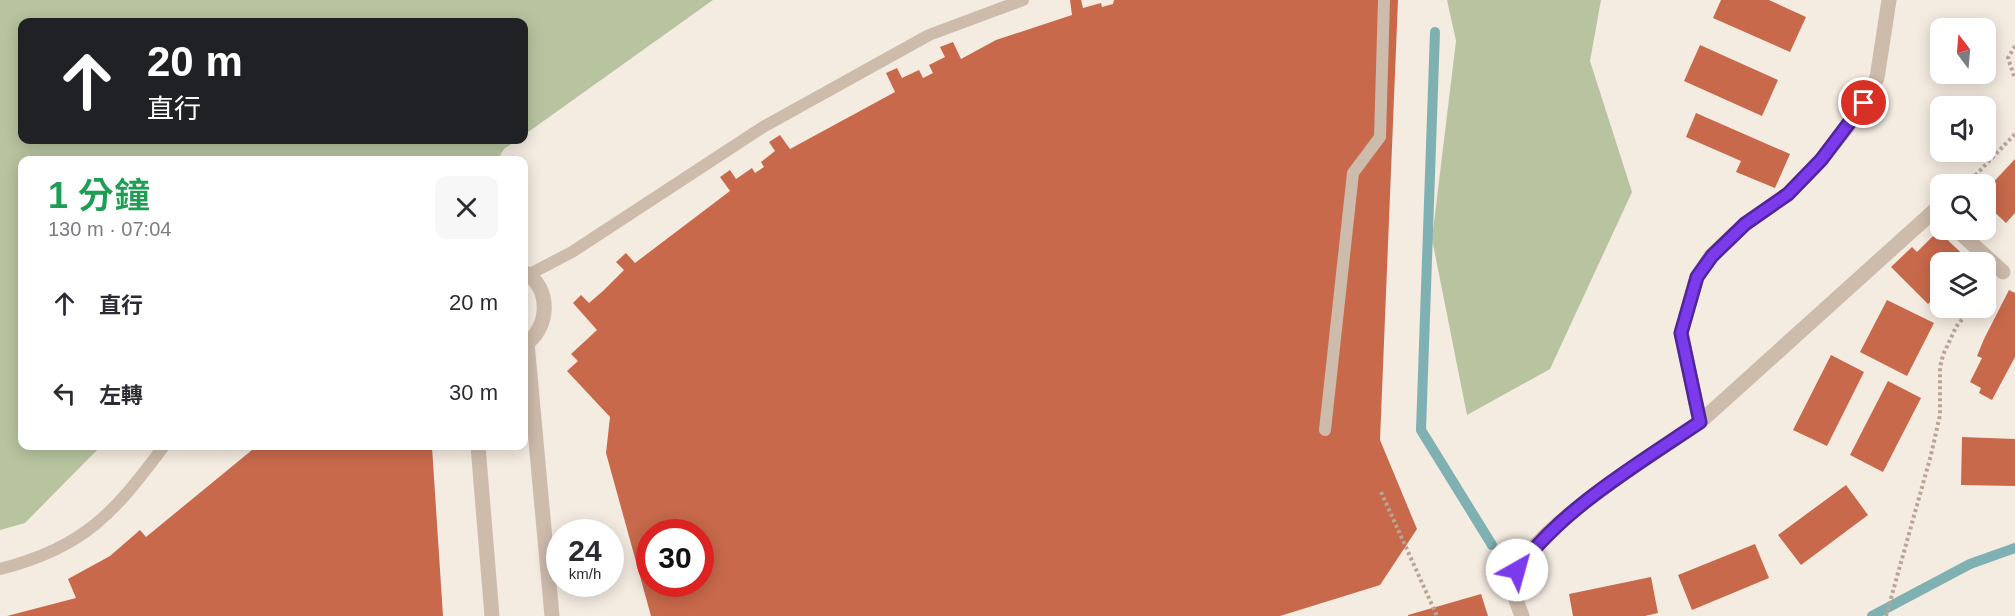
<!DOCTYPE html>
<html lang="zh-TW">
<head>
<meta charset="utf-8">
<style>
	:root { --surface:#fff; --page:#f7f7f7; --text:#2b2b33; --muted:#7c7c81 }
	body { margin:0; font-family:Arial,"Noto Sans TC",sans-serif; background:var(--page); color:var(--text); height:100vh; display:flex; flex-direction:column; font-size:22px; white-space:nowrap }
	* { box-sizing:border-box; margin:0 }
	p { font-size:20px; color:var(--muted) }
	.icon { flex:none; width:33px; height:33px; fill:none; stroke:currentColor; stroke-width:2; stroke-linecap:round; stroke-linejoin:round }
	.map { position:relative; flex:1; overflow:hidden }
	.side { position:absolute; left:18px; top:156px; width:510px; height:294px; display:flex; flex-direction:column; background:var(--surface); border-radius:12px; box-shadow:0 3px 15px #0003 }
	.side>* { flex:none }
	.hud { position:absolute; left:18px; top:18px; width:510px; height:126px; border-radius:12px; box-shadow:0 3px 15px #0003; background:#202124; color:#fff; overflow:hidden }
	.needle { width:39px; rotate:344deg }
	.fabs { position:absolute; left:1930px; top:18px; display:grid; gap:12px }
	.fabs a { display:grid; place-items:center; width:66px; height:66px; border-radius:12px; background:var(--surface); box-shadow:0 3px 15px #0003; font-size:30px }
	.speed { position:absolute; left:546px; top:519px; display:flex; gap:12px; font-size:30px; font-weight:700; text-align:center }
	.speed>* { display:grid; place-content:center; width:78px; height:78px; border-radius:50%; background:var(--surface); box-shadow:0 3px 15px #0003; line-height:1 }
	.speed small { font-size:15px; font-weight:400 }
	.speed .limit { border:9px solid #d22; background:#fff; color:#111 }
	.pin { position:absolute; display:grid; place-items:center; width:51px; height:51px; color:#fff; margin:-26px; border:3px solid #fff; border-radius:50%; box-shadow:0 2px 6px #0007 }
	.me { position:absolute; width:66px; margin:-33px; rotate:38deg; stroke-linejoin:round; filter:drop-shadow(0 0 4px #0008) }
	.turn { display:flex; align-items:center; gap:21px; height:126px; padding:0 30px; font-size:27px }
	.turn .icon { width:78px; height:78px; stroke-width:2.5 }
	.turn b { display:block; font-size:42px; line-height:51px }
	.round { display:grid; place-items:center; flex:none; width:63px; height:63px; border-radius:12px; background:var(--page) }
	.headline { display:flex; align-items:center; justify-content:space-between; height:102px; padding:0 30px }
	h1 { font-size:36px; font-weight:600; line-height:45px; color:#1e9e55 }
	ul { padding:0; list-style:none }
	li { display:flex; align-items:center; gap:18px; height:90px; padding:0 30px }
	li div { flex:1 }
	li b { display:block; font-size:22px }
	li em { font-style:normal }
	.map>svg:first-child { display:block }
</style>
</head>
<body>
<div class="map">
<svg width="2015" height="616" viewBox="0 0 2015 616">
	<rect width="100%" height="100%" fill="#f4ebe1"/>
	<path fill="#b8c4a0" d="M0 0H713L524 135V22H22V140H517L504 149 497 160H22V446H101L25 523 0 530Z
		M1447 0H1601L1590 61 1632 192 1550 369 1467 415 1432 239 1456 41Z"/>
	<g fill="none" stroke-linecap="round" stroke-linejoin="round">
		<path stroke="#7fb0b2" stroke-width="10" d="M1435 32 1421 430 1492 545
			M1872 616 1970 564 2015 548"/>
	</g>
	<path fill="#c8694b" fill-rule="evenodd" d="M1070 0H1081L1083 8 1101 3 1102 7 1113 4 1114 0H1398L1380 440 1417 529 1380 585 1280 616H651L606 453 610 417 567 371 578 361 571 354 597 330 573 303 581 295 589 303 603 291 624 270 616 262 626 253 635 263 730 191 720 177 730 170 736 179 752 168 755 173 764 167 761 162 775 151 769 142 780 135 790 149 895 92 886 73 897 68 902 78 919 70 923 78 933 73 929 65 945 57 940 47 953 42 961 59 996 40 1072 15ZM650 532H700V584H650Z
		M1721 0H1769L1806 17 1790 52 1713 18Z
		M1700 45 1778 80 1762 116 1684 81Z
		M1696 113 1790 154 1775 188 1736 172 1741 161 1686 137Z
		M2015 159V213L2006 223 1986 204V190Z
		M1938 231 1971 262H1941V291L1928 304 1891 267 1912 247 1917 252Z
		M2009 290 2015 293V357L1992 400 1979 393 1981 388 1970 382 1982 358 1977 356 1984 339Z
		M1887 300 1934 323 1907 376 1860 352Z
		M1831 355 1864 372 1827 446 1793 430Z
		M1888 381 1921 398 1883 472 1850 455Z
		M1962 437 2015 439V486L1961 485Z
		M257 446 432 447 443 616H7L76 598 68 579 110 556 140 530 146 537Z
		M1846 485 1868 515 1801 565 1778 535Z
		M1755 544 1769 578 1692 610 1678 575Z
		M1651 577 1658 613 1645 616H1573L1569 594Z
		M1481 594 1488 616H1408V615Z"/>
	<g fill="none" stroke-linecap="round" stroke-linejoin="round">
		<path stroke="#b9a596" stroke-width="4" stroke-dasharray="3 3" stroke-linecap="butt" d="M2015 46 2008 58 2015 79
			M1967 184 2015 134
			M1381 492 1437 616
			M1886 616 1931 455 1940 415V367L1943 355 1956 327 1971 308"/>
		<path stroke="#cdbbac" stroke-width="12" d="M528 275 572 252 763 127 929 35 1023 0
			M1325 430 1353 173 1380 137 1384 0
			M0 569C84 548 114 513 164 446"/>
		<path stroke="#cdbbac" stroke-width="15" d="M1957 230 2003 272
			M524 272C552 287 550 329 524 345
			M527 343 552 616
			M1700 422 1935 210 1941 215
			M478 446 492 616
			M1522 616C1519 607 1513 595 1512 585 1511 542 1663 447 1700 422L1681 333 1697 277 1711 256 1745 224 1788 194 1821 160 1848 126 1877 78 1889 0"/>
	</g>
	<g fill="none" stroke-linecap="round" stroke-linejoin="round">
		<defs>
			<path id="route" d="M1517 570C1564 507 1635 466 1700 422L1681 333 1697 277 1712 256 1745 224 1788 194 1821 160 1864 103"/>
		</defs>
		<use href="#route" stroke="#51269a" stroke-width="15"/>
		<use href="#route" stroke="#7c3aed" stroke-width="10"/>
	</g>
</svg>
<div class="fabs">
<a><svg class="needle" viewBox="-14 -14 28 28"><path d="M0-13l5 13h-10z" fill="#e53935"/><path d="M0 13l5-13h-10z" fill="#7c7c81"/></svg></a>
<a><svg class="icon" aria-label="sound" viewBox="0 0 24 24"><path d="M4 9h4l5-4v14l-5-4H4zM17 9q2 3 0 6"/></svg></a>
<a><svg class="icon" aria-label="search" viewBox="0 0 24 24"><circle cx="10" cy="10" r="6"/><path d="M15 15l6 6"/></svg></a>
<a><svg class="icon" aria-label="layers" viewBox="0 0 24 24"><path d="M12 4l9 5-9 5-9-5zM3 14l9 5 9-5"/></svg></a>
</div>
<div class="speed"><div>24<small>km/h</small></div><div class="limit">30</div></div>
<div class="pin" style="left:1864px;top:103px;background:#d93025"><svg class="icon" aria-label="arrive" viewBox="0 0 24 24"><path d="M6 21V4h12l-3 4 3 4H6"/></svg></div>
<svg class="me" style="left:1517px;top:570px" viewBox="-20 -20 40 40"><circle r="19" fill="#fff"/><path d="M0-13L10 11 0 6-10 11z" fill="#7c3aed"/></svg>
<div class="hud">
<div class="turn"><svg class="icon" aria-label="ahead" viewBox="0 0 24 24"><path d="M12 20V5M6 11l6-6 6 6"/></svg><div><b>20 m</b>直行</div></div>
</div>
<section class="side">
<div class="headline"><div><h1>1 分鐘</h1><p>130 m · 07:04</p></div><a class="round"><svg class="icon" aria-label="close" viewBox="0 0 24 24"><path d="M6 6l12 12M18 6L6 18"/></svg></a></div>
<ul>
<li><svg class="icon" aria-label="ahead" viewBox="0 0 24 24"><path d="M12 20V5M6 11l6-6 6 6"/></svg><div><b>直行</b></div><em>20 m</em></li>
<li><svg class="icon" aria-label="left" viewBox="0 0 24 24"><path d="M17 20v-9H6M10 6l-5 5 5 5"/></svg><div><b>左轉</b></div><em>30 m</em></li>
</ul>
</section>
</div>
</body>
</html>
